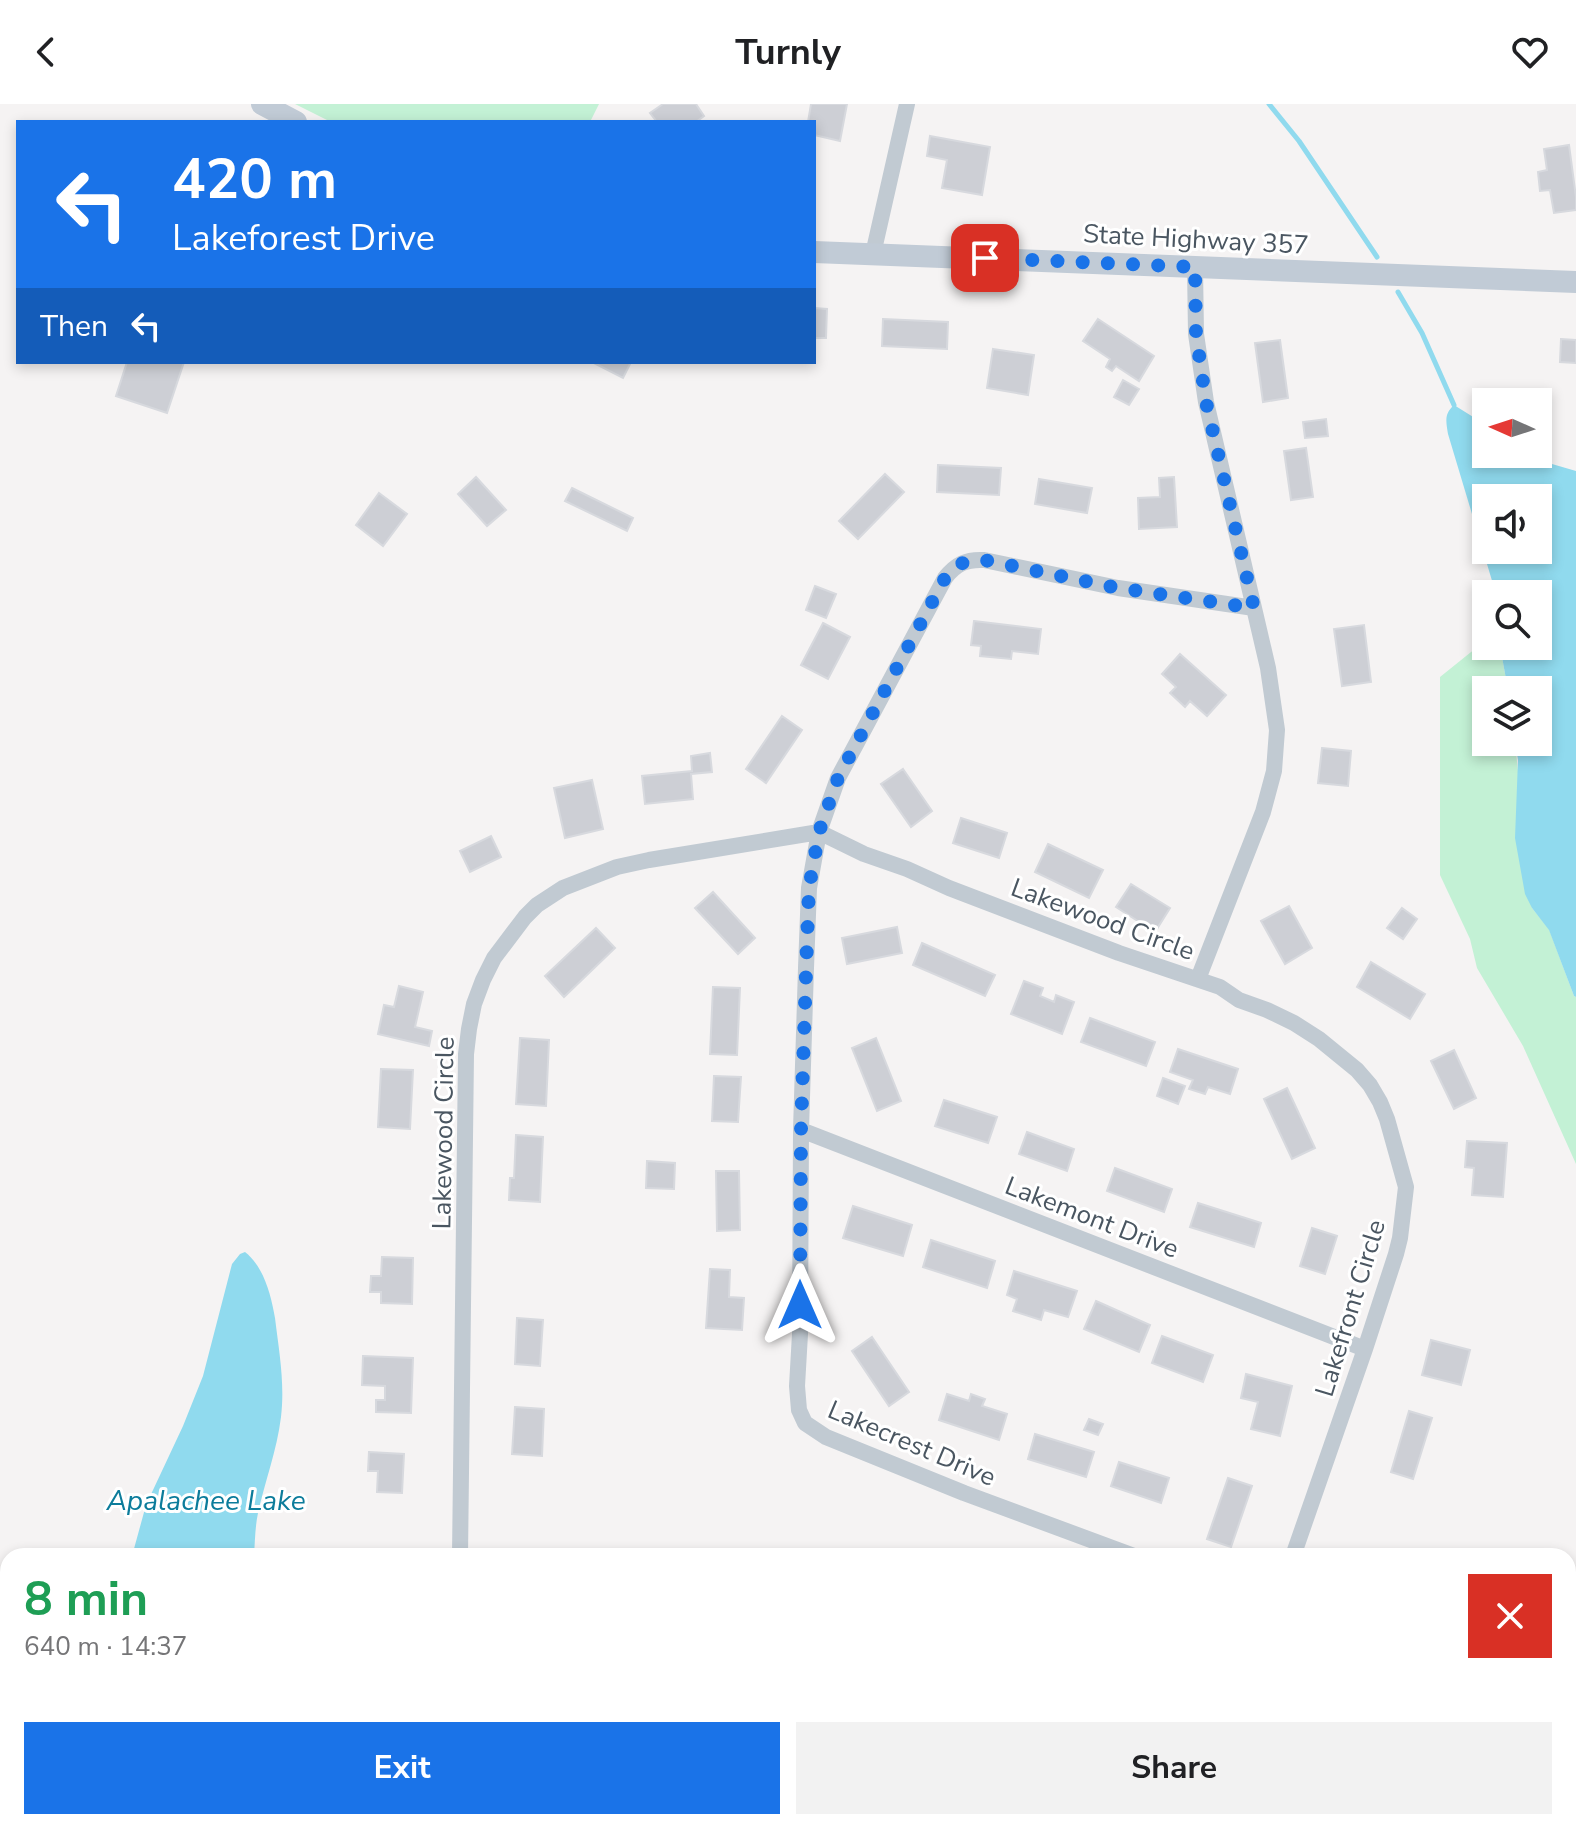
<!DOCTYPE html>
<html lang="en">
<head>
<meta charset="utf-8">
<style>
	:root { --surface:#fff; --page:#f2f2f2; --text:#202124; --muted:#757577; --accent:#1a73e8 }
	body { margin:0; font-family:"Nunito Sans",sans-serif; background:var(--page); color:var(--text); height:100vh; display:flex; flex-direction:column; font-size:30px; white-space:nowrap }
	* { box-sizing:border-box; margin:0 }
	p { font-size:26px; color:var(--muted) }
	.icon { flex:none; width:44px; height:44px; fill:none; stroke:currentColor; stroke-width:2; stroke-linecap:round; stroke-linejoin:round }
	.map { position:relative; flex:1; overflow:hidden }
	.details { position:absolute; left:0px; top:1444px; width:1576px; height:282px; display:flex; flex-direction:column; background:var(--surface); border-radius:24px 24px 0 0; box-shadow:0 4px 12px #0003 }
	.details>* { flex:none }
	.top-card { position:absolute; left:16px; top:16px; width:800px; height:244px; border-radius:0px; box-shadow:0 4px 12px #0003; background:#1a73e8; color:#fff; overflow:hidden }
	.needle { width:52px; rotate:273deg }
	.buttons { position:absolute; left:1472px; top:284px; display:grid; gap:16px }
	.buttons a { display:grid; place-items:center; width:80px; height:80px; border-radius:0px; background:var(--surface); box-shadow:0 4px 12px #0003; font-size:40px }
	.pin { position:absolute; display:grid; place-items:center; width:68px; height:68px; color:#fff; margin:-34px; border-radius:16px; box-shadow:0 4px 12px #0006 }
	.me { position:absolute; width:88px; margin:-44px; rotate:0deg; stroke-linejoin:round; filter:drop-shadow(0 0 6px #0008) }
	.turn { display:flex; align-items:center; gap:28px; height:168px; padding:0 24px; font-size:36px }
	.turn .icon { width:104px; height:104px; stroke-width:2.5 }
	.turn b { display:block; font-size:56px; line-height:68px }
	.then { display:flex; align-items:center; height:76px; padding:0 24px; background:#0003; gap:16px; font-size:30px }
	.round { display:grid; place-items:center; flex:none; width:84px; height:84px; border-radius:0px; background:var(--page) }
	.summary { display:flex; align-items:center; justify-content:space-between; height:136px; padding:0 24px }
	h1 { font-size:48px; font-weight:700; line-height:60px; color:#1e9e55 }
	.action { display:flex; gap:16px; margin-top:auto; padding:16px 24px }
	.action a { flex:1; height:92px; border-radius:0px; background:var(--accent); color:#fff; font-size:32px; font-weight:700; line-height:92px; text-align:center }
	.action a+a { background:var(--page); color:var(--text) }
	header { display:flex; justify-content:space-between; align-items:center; height:104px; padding:0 24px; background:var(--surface); font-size:36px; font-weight:700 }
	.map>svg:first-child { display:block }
</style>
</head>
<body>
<header><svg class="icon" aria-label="back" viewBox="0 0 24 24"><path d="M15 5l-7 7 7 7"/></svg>Turnly<svg class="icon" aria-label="heart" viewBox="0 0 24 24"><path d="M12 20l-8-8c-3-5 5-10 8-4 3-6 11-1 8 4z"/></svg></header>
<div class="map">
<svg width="1576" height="1725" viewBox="0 0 1576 1725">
	<rect width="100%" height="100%" fill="#f5f3f3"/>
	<path fill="#c3f1d5" d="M295 0H599L590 18H331Z
		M1486 536V542H1500L1508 586H1486V638H1515L1532 804 1549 825 1574 892 1576 893V1060L1523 942 1477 864 1470 835 1440 771V573Z
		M510 1718H692L695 1725H506Z
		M1243 1718H1543L1542 1725H1217Z"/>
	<path fill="#90daee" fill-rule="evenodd" d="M1454 301 1486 321V350H1529L1552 360 1576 367V893L1574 892 1549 826 1532 804 1525 790 1515 734 1518 656 1515 638H1538V586H1508L1500 542H1538V490H1496L1448 330C1446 317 1444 310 1454 301ZM1486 394H1538V446H1486Z
		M245 1148C264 1163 271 1191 275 1214 279 1247 285 1279 281 1313 277 1346 265 1377 258 1409 255 1423 255 1438 254 1452H132L146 1401 183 1322 203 1272 232 1160 240 1150Z
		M1576 1564V1725H1542L1543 1718H1568V1579Z
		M0 1691H8V1718H510L506 1725H0Z
		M692 1718H1145L1156 1725H695Z"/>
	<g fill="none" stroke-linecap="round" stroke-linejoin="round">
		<path stroke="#90daee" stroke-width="5" d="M1269 0 1299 37 1377 153
			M1398 188 1422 229 1454 301"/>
	</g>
	<path fill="#cdcfd5" stroke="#d7d9de" stroke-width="2" d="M663 0H696L704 12 696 18H657L650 9Z
		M811 0H847L840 37 814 31V18H808Z
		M930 32 990 43 982 91 942 84 947 56 927 52Z
		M1569 41 1576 93V106L1554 109 1550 86 1540 87 1538 68 1547 66 1544 45Z
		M814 204 827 205 826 234H814Z
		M883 215 948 218 947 245 882 242Z
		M1098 215 1154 252 1139 277 1116 262 1112 267 1106 263 1110 255 1083 237Z
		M1561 235 1576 236V259L1560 258Z
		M1280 236 1288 294 1263 298 1255 239Z
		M993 245 1034 251 1028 291 987 284Z
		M127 258H184L167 309 116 292Z
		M592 258H631L623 274Z
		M1123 276 1139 285 1129 301 1114 293Z
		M1326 315 1328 332 1305 334 1303 318Z
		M1306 344 1313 393 1291 396 1284 347Z
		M938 361 1001 364 999 391 937 388Z
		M885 370 904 388 858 435 839 417Z
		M476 373 506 406 487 422 458 390Z
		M1174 373 1177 423 1139 425 1138 394 1160 393 1159 374Z
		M1039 375 1092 384 1087 409 1035 400Z
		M572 384 633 414 627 427 565 397Z
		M379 389 407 410 383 442 356 421Z
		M815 482 836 490 826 514 806 506Z
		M974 517 1041 525 1038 550 1012 547 1011 555 980 552 981 542 971 541Z
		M823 519 850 533 828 575 801 561Z
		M1364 521 1371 578 1342 582 1334 525Z
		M1180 550 1226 591 1207 612 1190 597 1185 603 1170 589 1176 583 1162 570Z
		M782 612 802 626 766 679 746 665Z
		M1322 644 1351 647 1348 682 1318 679Z
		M710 649 712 668 691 670 693 695 645 700 642 672 692 667 691 652Z
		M903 665 932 707 911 723 881 680Z
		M592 676 603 725 565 734 554 684Z
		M961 714 1007 729 999 754 953 739Z
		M491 732 501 753 470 768 460 747Z
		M1048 740 1103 766 1089 794 1035 768Z
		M1131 780 1170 804 1155 828 1116 803Z
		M713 788 755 834 738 850 695 804Z
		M1289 802 1312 844 1285 860 1261 817Z
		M1402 804 1417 815 1403 835 1387 824Z
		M897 823 902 849 847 860 842 834Z
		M596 824 615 844 564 893 545 872Z
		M922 839 995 871 985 892 913 861Z
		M1371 858 1425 890 1410 915 1357 883Z
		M1024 877 1043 884 1040 892 1054 898 1056 891 1074 898 1062 930 1011 910Z
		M399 882 423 888 415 923 432 927 429 942 378 930 384 901 394 903Z
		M713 883 740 884 737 951 710 950Z
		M1090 914 1155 938 1146 962 1081 938Z
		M520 934 549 936 546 1002 516 1000Z
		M876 934 901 997 877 1007 852 944Z
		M1178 945 1238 965 1230 990 1208 983 1205 990 1189 985 1193 976 1170 968Z
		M1454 946 1476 994 1454 1005 1431 957Z
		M381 965 413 966 410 1025 378 1023Z
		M714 972 741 973 738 1018 712 1017Z
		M1163 974 1185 982 1178 1000 1157 992Z
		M1287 984 1315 1044 1292 1055 1264 995Z
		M944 996 997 1013 988 1039 935 1022Z
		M1027 1028 1074 1045 1067 1067 1019 1050Z
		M516 1031 543 1033 540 1098 509 1096 510 1074H514Z
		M1467 1037 1507 1039 1503 1093 1472 1091 1474 1064 1465 1063Z
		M647 1057 675 1059 674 1085 646 1084Z
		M1115 1064 1172 1085 1164 1108 1107 1087Z
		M716 1067H739L740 1126 717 1127Z
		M1198 1099 1261 1119 1254 1143 1190 1123Z
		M853 1102 912 1121 903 1152 843 1134Z
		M1312 1124 1337 1132 1325 1170 1300 1162Z
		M931 1136 995 1157 987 1184 923 1163Z
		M382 1153 413 1154 412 1200 381 1199V1188H370L371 1172H381Z
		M710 1165 730 1166 729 1193 744 1194 742 1226 706 1224Z
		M1014 1167 1077 1187 1068 1213 1044 1206 1041 1216 1013 1207 1017 1195 1007 1191Z
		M1096 1197 1150 1221 1139 1248 1084 1225Z
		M517 1214 543 1216 540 1262 515 1260Z
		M1162 1232 1213 1251 1203 1278 1152 1259Z
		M872 1233 909 1288 889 1302 852 1247Z
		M1431 1236 1470 1246 1461 1281 1422 1271Z
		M363 1252 413 1254 411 1309 376 1308V1296H385V1282L362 1281Z
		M1246 1270 1292 1282 1280 1332 1251 1325 1258 1298 1241 1294Z
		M947 1290 969 1297 971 1290 985 1295 982 1302 1007 1310 999 1336 939 1316Z
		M515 1303 544 1305 542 1352 512 1350Z
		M1409 1307 1432 1314 1413 1375 1391 1368Z
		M1089 1315 1103 1320 1098 1331 1084 1326Z
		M1035 1330 1094 1348 1086 1373 1028 1355Z
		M369 1348 404 1350 402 1389 377 1388 378 1367H368Z
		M1119 1358 1169 1374 1161 1399 1111 1382Z
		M1228 1374 1252 1382 1231 1443 1207 1435Z"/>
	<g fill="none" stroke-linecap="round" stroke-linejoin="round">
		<path stroke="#c1cad2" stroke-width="16" d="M873 150 907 0
			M1195 163 1196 230 1206 298 1268 564 1277 626 1274 667 1263 708 1198 875
			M801 1026 1365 1245
			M460 1452 466 950 469 925 474 900 483 876 494 854 525 813 537 801 563 784 617 763 649 756 819 728 864 750 907 765 949 784 1119 849 1220 883 1239 896 1267 906 1294 919 1319 935 1357 966 1370 981 1380 998 1387 1015 1406 1083 1400 1134 1396 1150 1365 1245 1293 1452
			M1134 1452 964 1389 826 1333 805 1319 799 1306 797 1282 800 1230 801 1026 806 864 809 784 819 728 838 674 945 474C956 460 966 455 984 456L1118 484 1254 504"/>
		<path stroke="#c1cbd6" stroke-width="22" d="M262 0 296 18
			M814 148 1576 178"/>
	</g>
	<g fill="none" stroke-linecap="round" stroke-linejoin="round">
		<path stroke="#1a73e8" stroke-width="14" stroke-dasharray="0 25.2" d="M800 1201 801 1026 807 838 809 784 819 728 838 674 945 474C956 460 966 455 984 456L1118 484 1254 504 1206 298 1196 230 1195 163 985 154"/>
	</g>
	<g text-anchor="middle" stroke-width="6" stroke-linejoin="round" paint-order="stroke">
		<g font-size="26" fill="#4a5661" stroke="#fff">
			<text transform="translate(1196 135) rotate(3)" y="9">State Highway 357</text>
			<text transform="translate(1103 815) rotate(20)" y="9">Lakewood Circle</text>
			<text transform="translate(443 1029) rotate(-89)" y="9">Lakewood Circle</text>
			<text transform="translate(1092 1113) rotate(21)" y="9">Lakemont Drive</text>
			<text transform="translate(1350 1204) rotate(-73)" y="9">Lakefront Circle</text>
			<text transform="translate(912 1339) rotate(23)" y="9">Lakecrest Drive</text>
		</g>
		<g font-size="28" font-style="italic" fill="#0c7c9b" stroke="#fff">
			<text x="206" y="1406">Apalachee Lake</text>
		</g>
	</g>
</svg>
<div class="buttons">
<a><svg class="needle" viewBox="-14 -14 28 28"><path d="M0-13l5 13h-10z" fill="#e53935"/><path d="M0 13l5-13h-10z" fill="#757577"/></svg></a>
<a><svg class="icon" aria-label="sound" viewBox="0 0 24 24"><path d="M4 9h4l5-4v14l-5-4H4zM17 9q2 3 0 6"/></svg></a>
<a><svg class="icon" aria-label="search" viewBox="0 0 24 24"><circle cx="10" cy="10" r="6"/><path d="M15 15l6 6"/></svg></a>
<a><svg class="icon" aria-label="layers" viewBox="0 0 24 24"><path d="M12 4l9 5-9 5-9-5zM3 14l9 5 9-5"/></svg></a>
</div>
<div class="pin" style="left:985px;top:154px;background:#d93025"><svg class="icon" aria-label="arrive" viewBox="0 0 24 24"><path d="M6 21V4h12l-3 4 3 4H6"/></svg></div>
<svg class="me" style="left:800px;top:1201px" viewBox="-20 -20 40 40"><path d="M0-17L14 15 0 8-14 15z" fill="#1a73e8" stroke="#fff" stroke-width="4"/></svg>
<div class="top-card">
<div class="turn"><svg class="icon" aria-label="left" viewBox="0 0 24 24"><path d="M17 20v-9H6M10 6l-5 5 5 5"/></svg><div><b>420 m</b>Lakeforest Drive</div></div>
<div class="then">Then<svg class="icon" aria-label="left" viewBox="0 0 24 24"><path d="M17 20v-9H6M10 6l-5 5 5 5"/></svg></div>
</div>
<section class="details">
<div class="summary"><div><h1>8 min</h1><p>640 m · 14:37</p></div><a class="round" style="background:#d93025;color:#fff"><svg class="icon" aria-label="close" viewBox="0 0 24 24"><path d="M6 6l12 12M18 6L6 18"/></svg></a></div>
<div class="action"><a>Exit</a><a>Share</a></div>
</section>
</div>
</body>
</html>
